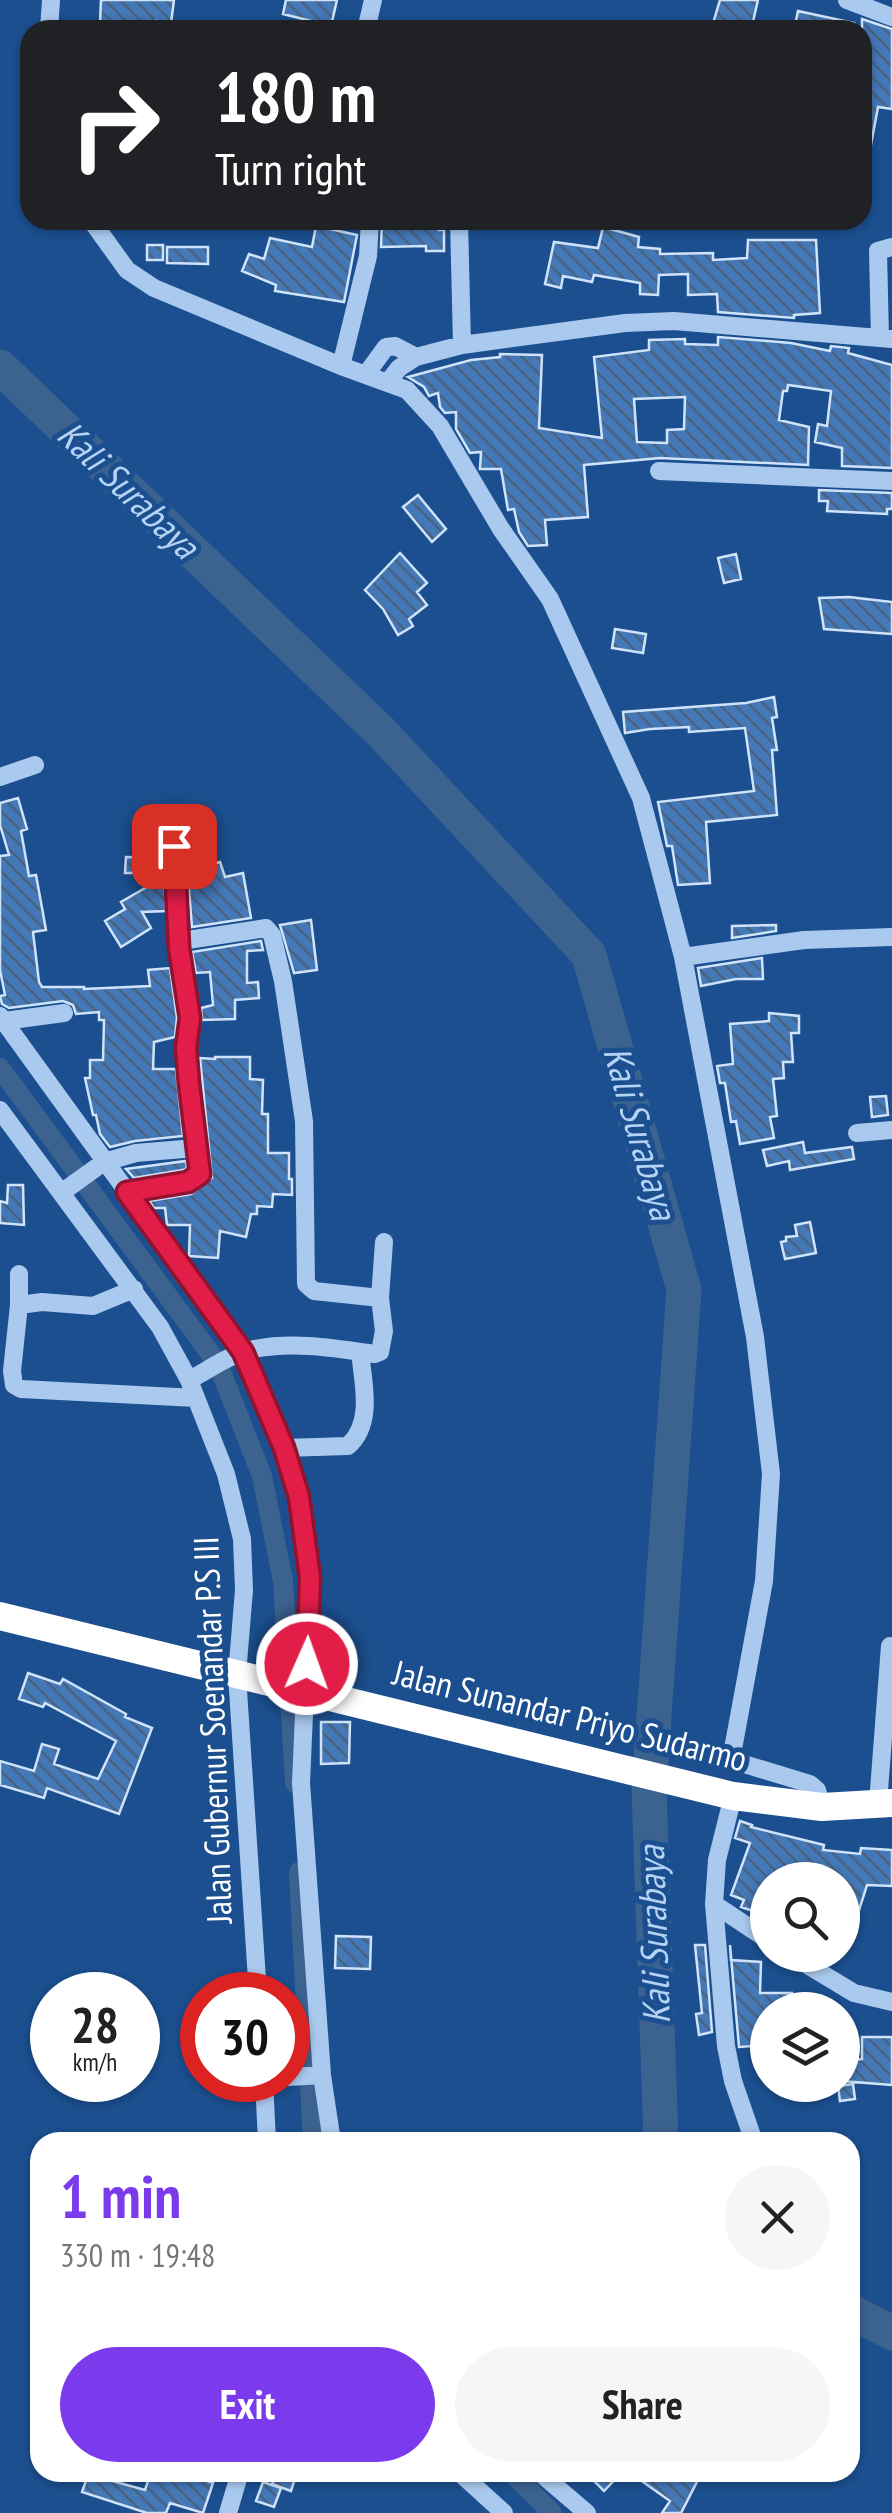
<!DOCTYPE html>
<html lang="en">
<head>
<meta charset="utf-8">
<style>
	:root { --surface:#fff; --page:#f6f6f6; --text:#222; --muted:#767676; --accent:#7c3aed }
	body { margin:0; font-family:"PT Sans Narrow",sans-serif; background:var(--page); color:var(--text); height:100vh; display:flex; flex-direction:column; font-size:38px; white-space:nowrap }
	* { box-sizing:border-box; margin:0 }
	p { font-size:32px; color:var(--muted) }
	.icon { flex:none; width:55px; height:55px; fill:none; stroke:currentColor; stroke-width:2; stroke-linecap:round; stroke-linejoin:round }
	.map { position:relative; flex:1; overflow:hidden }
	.details { position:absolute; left:30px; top:2132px; width:830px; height:350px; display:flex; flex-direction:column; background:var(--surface); border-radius:30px; box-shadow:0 2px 8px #0004 }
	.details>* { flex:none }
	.guide { position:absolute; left:20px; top:20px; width:852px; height:210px; border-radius:30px; box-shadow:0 2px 8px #0004; background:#202124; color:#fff; overflow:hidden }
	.controls { position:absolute; left:750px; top:1862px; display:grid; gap:20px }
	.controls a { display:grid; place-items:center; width:110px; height:110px; border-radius:50%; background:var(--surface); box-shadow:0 2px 8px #0004; font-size:50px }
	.speed { position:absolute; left:30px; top:1972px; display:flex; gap:20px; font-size:50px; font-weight:700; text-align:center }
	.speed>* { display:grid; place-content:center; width:130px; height:130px; border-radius:50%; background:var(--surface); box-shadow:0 2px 8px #0004; line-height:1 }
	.speed small { font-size:25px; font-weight:400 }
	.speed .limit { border:15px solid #d22; background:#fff; color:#111 }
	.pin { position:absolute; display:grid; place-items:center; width:85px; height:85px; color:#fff; margin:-42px; border-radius:20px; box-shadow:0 5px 15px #0006 }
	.me { position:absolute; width:110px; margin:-55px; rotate:2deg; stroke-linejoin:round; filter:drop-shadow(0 0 8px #0008) }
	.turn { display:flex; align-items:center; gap:35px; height:210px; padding:0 30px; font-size:45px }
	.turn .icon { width:130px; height:130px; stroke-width:2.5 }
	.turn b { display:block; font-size:70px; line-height:85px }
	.round { display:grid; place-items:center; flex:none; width:105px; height:105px; border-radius:52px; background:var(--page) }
	.summary { display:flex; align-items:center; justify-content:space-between; height:170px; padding:0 30px }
	h1 { font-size:60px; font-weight:800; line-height:75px; color:var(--accent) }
	.primary-button { display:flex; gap:20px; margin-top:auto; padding:20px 30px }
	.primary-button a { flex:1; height:115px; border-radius:60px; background:var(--accent); color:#fff; font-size:40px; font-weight:800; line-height:115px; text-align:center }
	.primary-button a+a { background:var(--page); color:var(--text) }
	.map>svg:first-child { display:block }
</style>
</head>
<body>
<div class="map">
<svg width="892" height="2513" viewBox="0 0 892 2513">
	<defs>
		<pattern id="building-back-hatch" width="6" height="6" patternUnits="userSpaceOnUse" patternTransform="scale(2.5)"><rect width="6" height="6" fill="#4478b7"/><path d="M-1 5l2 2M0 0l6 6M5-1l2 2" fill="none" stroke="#486282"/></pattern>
	</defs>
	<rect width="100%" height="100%" fill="#1b4f8f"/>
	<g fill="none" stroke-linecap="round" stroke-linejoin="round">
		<path stroke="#3c6290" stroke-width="20" d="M0 1068 218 1364 262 1476 283 1581 295 1783
			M299 1872 313 2142
			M511 2472 552 2513"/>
		<path stroke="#3c6290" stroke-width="35" d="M0 367 381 732 589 955 684 1290 649 1788 661 2142
			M850 2311 892 2333"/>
	</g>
	<path fill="url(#building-back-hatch)" stroke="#cfe3fa" stroke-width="2.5" fill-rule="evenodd" d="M101 0H174L171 23 156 21 155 30H117L118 24 100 23Z
		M286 0H337L331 26 283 14Z
		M720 0H758L751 30H711Z
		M798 11 854 23V30H794Z
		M862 19 892 29V109L878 107 870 150 862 149Z
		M382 220H439V230H444V251H426V246L381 247Z
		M316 226 357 235 344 302 275 291 276 285 242 271 249 254 264 259 270 238 312 247Z
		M603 227 639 237 638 247 660 249V254L713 253V260L747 258 748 240H816L820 313 794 315V318L718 312 717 294 688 295V274L659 275 658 295 640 294V283L594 275 592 282 563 276 561 288 545 284 554 242 598 248Z
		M147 245H163V260H147Z
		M167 247H208V264L167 263Z
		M718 337 791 343 830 351 831 346 849 348 848 353 892 365V468L842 466V448L815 442 818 424 827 426 831 391 788 385 787 391H783L779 420 809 427 808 465 660 458 584 465 588 517 545 520 547 545 528 546 519 532 514 509 508 510 501 469H480L481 452 470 453 456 429V412L445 413 440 407 438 393 429 396 424 387 408 377 471 360 500 357V354L542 355 539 428 602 438 594 357 649 350V340L685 339V344L718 345ZM685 397 684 429 667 430V443L637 442 634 399Z
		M819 490 892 493V509H887V514L827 511 828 501H819Z
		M418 495 446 529 432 542 403 507Z
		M400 553 427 583 417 592 427 605 409 619 413 626 398 635 383 609 365 590Z
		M736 554 741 579 724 583 718 558Z
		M849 597 892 602V634L824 629 819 598Z
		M615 629 646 634 643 653 612 648Z
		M774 697 777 717 772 718 777 750H772L777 815 706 822 710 883 678 885 672 846H667L658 802 754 791 745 728 689 732V727L650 729 625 733 623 712 746 703Z
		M18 798 27 829 21 831 29 876 36 875 46 930 33 932 39 982 42 987H84V989L150 986 148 970 170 968 177 1018 175 1037 154 1042 153 1069H176L183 1136 135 1141 110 1147 100 1134 96 1115H93L85 1078H90V1060H103L104 1020H99V1012L76 1014 73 1005 63 1001 9 1008 2 1004 0 996 5 995 0 970V856L9 855 0 825V803Z
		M203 835 213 864 220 862 225 877 243 873 251 918 192 927 185 842Z
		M126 857 162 858 163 873H125Z
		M164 877 166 911 142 912 151 928 121 947 105 921 125 909 121 902Z
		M311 920 317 970 294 973 280 925Z
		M776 925V931L732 938V926Z
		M261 941 263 950 247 951V983L258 982 259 998 235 1000V1019L202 1020 201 1008 213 1005 210 972 196 973 192 952Z
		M762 958 763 979H736L701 986 698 968Z
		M769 1013 799 1016V1033H791L793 1062H783L784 1078 773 1079 777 1116 770 1117 774 1138 740 1144 736 1121 731 1122 725 1083H720L717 1066 733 1064 730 1024 769 1021Z
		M215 1057H250V1079L263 1080 262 1114H268V1153H289V1179H292V1195L273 1194 272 1207 257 1206V1214H251L246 1237 220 1231 218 1258 189 1256 190 1225H167L165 1208H154L149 1201 191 1194 212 1178 200 1058 215 1059Z
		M886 1096 888 1115 872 1117 870 1097Z
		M803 1142 805 1153 852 1147 854 1159 790 1170 789 1161 767 1166 763 1150Z
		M186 1161 187 1168 183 1170 134 1178 126 1169Z
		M8 1185H23L24 1225 0 1223V1201L7 1203Z
		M810 1222 816 1253 785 1259 781 1242 786 1241V1237L797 1236 795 1225Z
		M28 1673 60 1684 63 1679 126 1714 125 1717 152 1728 119 1814 47 1788 44 1798 0 1785V1761L34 1771 42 1744 59 1749 54 1764 98 1779 116 1741 45 1703 43 1707 19 1699Z
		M321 1722H350L349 1763 321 1764Z
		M740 1821 752 1825 751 1827 824 1845 823 1850 860 1854 861 1848 892 1850V1886L867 1885 846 1951 842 1950V1880H768V1916L741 1907 744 1900 731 1895 750 1843 735 1838Z
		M336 1936 371 1937 370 1969 335 1968Z
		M695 1945H705L712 2032 699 2035 696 2014 702 2013Z
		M730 1945 731 1960 761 1962 760 1993H792V2010H768V2045L739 2047Z
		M862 2037H892V2085L842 2081V2061L862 2059Z
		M853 2084 855 2099 840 2101 838 2086Z
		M89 2472H108L105 2479 145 2490 151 2472H179L213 2483 203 2513 170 2503 166 2513H147L82 2492Z
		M276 2472H297L291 2491 272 2484Z
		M585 2472H622L604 2491Z
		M629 2472H702L681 2513H662L670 2501Z
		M263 2482 281 2488 274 2507 256 2501Z"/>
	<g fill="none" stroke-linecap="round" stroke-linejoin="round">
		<path stroke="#a9c9ee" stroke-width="18" d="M847 0 892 17
			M49 30 51 0
			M366 30 373 0
			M91 220 127 270 154 288 341 366 407 390 440 426 501 529 550 599 641 798 683 957 755 1337 771 1474 764 1581 733 1749 735 1758 744 1764 810 1784 817 1790 822 1807
			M459 220 462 345
			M880 338 878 251 892 247
			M341 366 368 256 370 220
			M367 373 386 347 395 346 416 357
			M388 382 399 368 416 357 462 345 625 323 674 321 892 339
			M659 471 892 481
			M0 777 35 765
			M174 846 181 941
			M683 957 804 940 892 937
			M0 1016 243 1352 292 1474 299 1497 310 1578 301 1783 322 2075 332 2142
			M4 1021 64 1013
			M0 1110 160 1327 189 1380 226 1474 242 1539 244 1590 237 1675 258 1995
			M857 1133 892 1130
			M127 1192 188 1182 200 1174 186 1048 190 1018 179 948 181 941 266 928 272 935 283 981 304 1121 306 1284 314 1291 380 1298
			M61 1193 104 1162 136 1153 195 1148
			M134 1289 93 1306 42 1302 19 1305 12 1371 14 1385 21 1389 196 1398
			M19 1305V1274
			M189 1380C207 1371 227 1356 246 1351 287 1340 335 1348 375 1354L380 1352 384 1331 380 1298 384 1242
			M284 1448 348 1446C374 1423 363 1383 360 1352
			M733 1796 717 1860 714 1904 726 2046 733 2081 752 2136
			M878 1803 890 1646
			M714 1904 768 1940
			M791 1955 854 1993 892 2002
			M288 2077 322 2075
			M264 2080 267 2142
			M459 2472 504 2513
			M539 2472 587 2513
			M228 2513 240 2472"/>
		<path stroke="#fff" stroke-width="28" d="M0 1616 733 1796 822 1807 892 1803"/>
	</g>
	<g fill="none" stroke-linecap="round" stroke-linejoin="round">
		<defs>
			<path id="route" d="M174 846 179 948 190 1018 186 1048 189 1084 200 1174 188 1182 127 1192 243 1352 284 1448 299 1497 310 1578 307 1664"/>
		</defs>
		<use href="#route" stroke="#92132f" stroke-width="25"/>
		<use href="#route" stroke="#e11d48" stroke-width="18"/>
	</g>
	<g text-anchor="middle" stroke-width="10" stroke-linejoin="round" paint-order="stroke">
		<g font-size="35" fill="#fff" stroke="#1b4f8f">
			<text transform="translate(570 1716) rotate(14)" y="12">Jalan Sunandar Priyo Sudarmo</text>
			<text transform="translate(213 1730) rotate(-92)" y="12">Jalan Gubernur Soenandar P.S III</text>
		</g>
		<g font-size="38" font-style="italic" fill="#b5d3f5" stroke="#1b4f8f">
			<text transform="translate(128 490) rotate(44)" y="13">Kali Surabaya</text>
			<text transform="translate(640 1133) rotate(74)" y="13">Kali Surabaya</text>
			<text transform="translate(654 1935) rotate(-92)" y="13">Kali Surabaya</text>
		</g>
	</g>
</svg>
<div class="controls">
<a><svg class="icon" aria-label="search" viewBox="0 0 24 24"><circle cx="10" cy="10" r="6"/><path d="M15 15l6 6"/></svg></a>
<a><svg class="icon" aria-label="layers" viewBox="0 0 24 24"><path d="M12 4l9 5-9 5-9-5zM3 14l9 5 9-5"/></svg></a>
</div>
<div class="speed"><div>28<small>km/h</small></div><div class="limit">30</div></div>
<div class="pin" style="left:174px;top:846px;background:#d93025"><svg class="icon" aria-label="arrive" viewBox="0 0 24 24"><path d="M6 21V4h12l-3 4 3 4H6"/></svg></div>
<svg class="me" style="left:307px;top:1664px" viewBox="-20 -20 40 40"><circle r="17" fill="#e11d48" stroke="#fff" stroke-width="3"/><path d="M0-11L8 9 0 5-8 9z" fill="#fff"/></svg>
<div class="guide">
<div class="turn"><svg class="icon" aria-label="right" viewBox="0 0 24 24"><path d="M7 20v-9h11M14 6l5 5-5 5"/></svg><div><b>180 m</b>Turn right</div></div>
</div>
<section class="details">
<div class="summary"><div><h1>1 min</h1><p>330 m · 19:48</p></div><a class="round"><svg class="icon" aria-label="close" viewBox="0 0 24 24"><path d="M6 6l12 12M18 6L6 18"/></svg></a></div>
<div class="primary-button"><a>Exit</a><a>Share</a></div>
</section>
</div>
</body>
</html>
